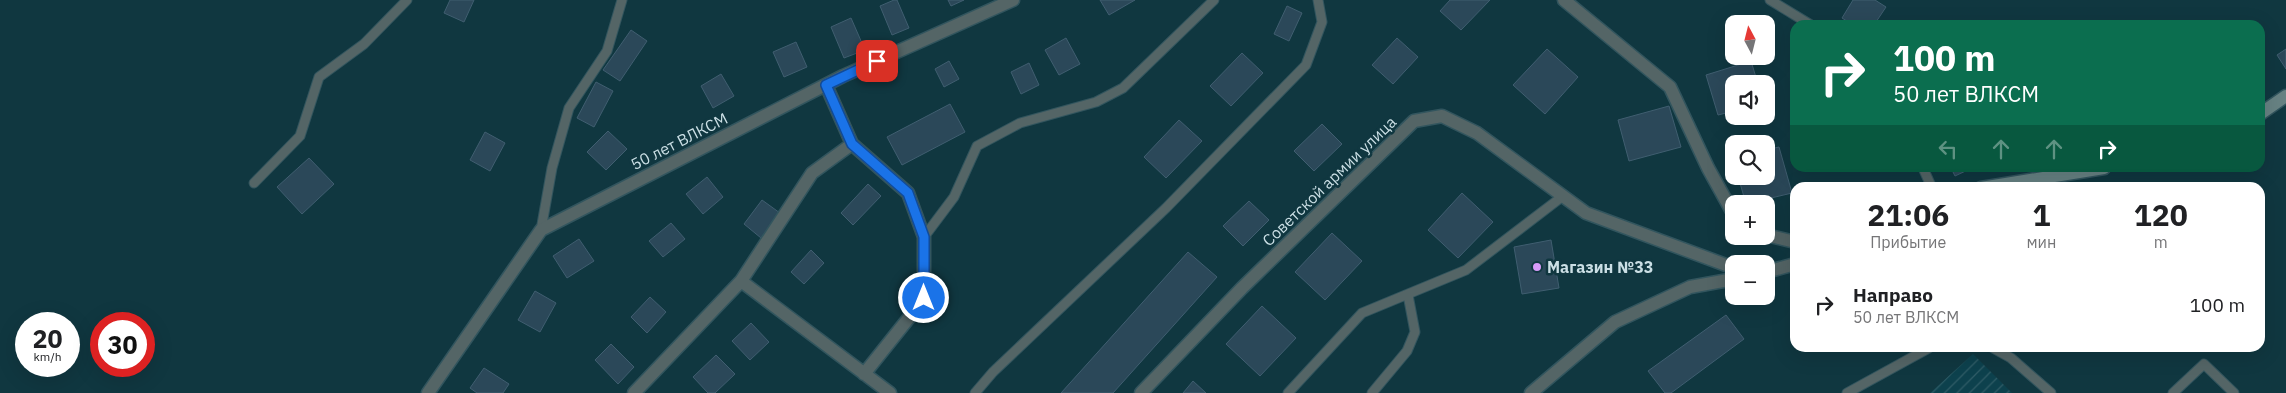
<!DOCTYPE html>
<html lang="ru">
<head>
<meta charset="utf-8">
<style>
	:root { --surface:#fff; --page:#f6f6f6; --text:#202124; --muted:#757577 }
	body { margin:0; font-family:"IBM Plex Sans",sans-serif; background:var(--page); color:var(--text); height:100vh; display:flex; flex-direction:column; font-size:19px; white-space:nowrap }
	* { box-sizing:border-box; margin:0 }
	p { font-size:16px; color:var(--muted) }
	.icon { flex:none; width:28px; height:28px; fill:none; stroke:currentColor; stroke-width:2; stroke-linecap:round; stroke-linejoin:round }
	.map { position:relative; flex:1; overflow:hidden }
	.panel { position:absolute; left:1790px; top:182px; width:475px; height:170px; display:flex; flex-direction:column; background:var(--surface); border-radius:15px; box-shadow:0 5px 20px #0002 }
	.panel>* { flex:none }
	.guide { position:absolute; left:1790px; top:20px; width:475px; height:152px; border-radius:15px; box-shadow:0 5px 20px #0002; background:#0b6e4f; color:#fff; overflow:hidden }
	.needle { width:32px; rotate:353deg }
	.controls { position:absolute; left:1725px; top:15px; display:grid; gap:10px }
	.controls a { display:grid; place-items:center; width:50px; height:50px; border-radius:10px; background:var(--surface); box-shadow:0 5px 20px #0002; font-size:25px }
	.speed { position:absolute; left:15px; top:312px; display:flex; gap:10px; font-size:25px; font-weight:700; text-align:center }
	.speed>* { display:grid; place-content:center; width:65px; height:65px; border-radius:50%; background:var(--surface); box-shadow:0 5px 20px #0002; line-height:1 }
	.speed small { font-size:12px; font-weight:400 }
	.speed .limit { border:8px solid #d22; background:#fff; color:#111 }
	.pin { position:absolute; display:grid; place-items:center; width:42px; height:42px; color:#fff; margin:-21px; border-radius:10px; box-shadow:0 2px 8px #0006 }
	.me { position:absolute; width:55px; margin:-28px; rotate:0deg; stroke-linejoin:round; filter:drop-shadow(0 0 4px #0008) }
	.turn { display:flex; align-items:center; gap:18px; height:105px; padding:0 20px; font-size:22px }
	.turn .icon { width:65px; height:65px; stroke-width:2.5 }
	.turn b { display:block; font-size:35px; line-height:42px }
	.lanes { display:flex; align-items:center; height:48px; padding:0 20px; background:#0003; justify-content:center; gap:25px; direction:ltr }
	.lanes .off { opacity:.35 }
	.eta { display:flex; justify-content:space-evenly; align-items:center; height:85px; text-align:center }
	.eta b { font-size:30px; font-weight:700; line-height:35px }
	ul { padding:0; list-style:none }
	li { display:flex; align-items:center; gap:15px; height:75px; padding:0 20px }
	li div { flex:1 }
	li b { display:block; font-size:19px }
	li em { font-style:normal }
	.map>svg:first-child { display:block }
</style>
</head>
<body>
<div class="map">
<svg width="2286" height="393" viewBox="0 0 2286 393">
	<defs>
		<pattern id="industrial-furrows" width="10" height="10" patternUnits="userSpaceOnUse" patternTransform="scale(1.25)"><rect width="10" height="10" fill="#0d414d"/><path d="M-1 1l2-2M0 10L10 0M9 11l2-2" fill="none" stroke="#2f5c66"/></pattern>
	</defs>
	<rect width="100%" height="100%" fill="#103740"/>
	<path fill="url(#industrial-furrows)" d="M1973 354 2012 393H1930Z"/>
	<path fill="#2b4859" stroke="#405e70" d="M450 0H474L464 22 444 13Z
		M894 0H897L909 28 892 35 880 6Z
		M948 0H964L951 6Z
		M1100 0H1135L1109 15Z
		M1450 0H1490L1461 30 1440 11Z
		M1853 0H1875L1886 7 1874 25H1853L1842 18Z
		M1287 6 1302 13 1289 41 1274 34Z
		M851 18 865 50 844 58 831 27Z
		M631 30 647 41 620 81 603 70Z
		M1066 38 1080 64 1059 75 1045 50Z
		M1397 38 1418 57 1393 84 1372 65Z
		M796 42 807 67 784 77 773 52Z
		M1547 49 1578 77 1545 114 1513 85Z
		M2286 49V69L2277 55Z
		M1242 53 1263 73 1231 106 1210 86Z
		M949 61 959 79 944 87 935 69Z
		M1751 61 1758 84H1734V111L1718 115 1706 75Z
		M1029 63 1039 85 1021 94 1011 72Z
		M721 74 734 96 713 108 701 86Z
		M596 82 613 91 594 127 577 118Z
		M950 104 965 132 902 165 887 137Z
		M1669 106 1681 147 1629 161 1618 120Z
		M1179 120 1202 141 1166 178 1144 157Z
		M1322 124 1342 144 1314 171 1294 151Z
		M608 131 627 149 606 170 587 152Z
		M485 132 505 143 490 171 470 160Z
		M1779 147 1792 193 1746 204 1738 176H1766V150Z
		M309 158 334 184 302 214 277 187Z
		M1951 168H1972L1955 176Z
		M707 177 723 197 703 214 686 194Z
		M868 184 881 196 853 225 841 213Z
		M1462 193 1493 222 1458 258 1428 230Z
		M762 200 780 213 761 238 744 224Z
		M1249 201 1269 220 1243 246 1223 226Z
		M671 223 685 239 663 257 649 241Z
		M1332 233 1362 261 1325 300 1295 272Z
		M579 239 594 261 567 278 553 256Z
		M1551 240 1559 288 1522 294 1514 247Z
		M811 250 824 263 804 284 791 272Z
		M1188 252 1217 277 1113 393H1061Z
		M535 291 556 303 540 332 518 320Z
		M650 297 666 312 647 333 631 317Z
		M1262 306 1296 338 1260 376 1226 344Z
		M1726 315 1744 339 1671 393H1665L1648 371Z
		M751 323 769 342 750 360 732 341Z
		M611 344 634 367 618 384 595 360Z
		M716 355 735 374 715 393H708L693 377Z
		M484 368 509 384 503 393H477L470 388Z
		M1193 381 1206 393H1183Z"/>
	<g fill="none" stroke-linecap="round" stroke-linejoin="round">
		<defs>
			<path id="lane" d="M1770 0 1811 25
				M1923 168 1932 188
				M254 183 300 136 319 77 364 44 407 0
				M541 230 552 168 569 108 607 51 622 0
				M924 237 954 197 977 146 1020 123 1096 102 1123 88 1214 0
				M1993 348 2011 358 2051 393
				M975 393 993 372 1166 208 1306 65 1322 22 1318 0
				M1288 393 1362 313 1466 270 1563 196
				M1372 393 1407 351 1415 332 1408 295
				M1847 393 1929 348
				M2173 393 2204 364 2234 393"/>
			<path id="street" d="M1564 0 1670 87 1708 168 1734 215
				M826 85 852 144 908 193 924 237V299L864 374
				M1766 235 1795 242
				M1766 272 1795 264
				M741 281 890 393
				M428 393 541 230 843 76 1013 0
				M634 393 741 281 812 173 852 144
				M1141 393 1242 288 1414 121 1442 116 1477 133 1586 213 1734 268
				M1531 393 1615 322 1690 287 1734 279"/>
			<path id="secondary" d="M2260 114 2286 96
				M1981 188 2104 168"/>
		</defs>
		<use href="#lane" stroke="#32555e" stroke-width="11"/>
		<use href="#street" stroke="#32555e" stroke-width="15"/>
		<use href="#secondary" stroke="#32555e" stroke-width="15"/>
		<use href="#lane" stroke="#546566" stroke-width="9"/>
		<use href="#street" stroke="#546566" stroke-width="12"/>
		<use href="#secondary" stroke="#678283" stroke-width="12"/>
	</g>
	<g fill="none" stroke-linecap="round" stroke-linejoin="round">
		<defs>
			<path id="route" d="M877 61 826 85 852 144 908 193 924 237V298"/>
		</defs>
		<use href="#route" stroke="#114b97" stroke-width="12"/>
		<use href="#route" stroke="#1a73e8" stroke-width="9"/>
	</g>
	<circle fill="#d79bf9" stroke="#103740" stroke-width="2" cx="1537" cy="267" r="5"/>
	<g text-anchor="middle" stroke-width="5" stroke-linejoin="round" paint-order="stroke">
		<g font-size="16" fill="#cbdfe5" stroke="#103740">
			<text transform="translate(679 141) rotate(-27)" y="6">50 лет ВЛКСМ</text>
			<text transform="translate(1329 181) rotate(-44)" y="6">Советской армии улица</text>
		</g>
		<g font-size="16" font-weight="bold" fill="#cbdfe5" stroke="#103740" text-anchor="start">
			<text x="1547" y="273">Магазин №33</text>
		</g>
	</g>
</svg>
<div class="controls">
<a><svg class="needle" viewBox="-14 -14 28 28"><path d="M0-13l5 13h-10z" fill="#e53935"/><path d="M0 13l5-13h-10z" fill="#757577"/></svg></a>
<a><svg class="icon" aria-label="sound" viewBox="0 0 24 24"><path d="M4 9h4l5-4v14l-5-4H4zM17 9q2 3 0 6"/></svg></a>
<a><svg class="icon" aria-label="search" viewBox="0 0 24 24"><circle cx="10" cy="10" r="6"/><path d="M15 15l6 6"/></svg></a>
<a>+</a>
<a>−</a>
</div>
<div class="speed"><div>20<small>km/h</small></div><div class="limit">30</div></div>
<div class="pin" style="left:877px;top:61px;background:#d93025"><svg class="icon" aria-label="arrive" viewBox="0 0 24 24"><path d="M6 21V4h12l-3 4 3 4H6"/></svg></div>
<svg class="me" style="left:924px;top:298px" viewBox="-20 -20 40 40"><circle r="17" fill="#1a73e8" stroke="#fff" stroke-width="3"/><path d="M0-11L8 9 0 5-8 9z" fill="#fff"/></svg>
<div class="guide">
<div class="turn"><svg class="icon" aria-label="right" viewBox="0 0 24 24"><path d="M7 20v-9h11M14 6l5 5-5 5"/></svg><div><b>100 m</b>50 лет ВЛКСМ</div></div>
<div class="lanes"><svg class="icon off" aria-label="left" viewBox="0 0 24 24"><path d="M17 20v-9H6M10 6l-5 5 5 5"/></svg><svg class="icon off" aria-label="ahead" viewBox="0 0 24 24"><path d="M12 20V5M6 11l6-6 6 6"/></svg><svg class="icon off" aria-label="ahead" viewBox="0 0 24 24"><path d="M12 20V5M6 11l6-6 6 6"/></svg><svg class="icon" aria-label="right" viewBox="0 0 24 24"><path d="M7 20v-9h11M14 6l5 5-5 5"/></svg></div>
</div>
<section class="panel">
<div class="eta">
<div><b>21:06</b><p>Прибытие</p></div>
<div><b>1</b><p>мин</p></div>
<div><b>120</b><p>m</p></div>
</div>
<ul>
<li><svg class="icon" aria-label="right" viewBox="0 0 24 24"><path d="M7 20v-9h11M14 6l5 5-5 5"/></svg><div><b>Направо</b><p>50 лет ВЛКСМ</p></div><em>100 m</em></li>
</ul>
</section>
</div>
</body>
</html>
